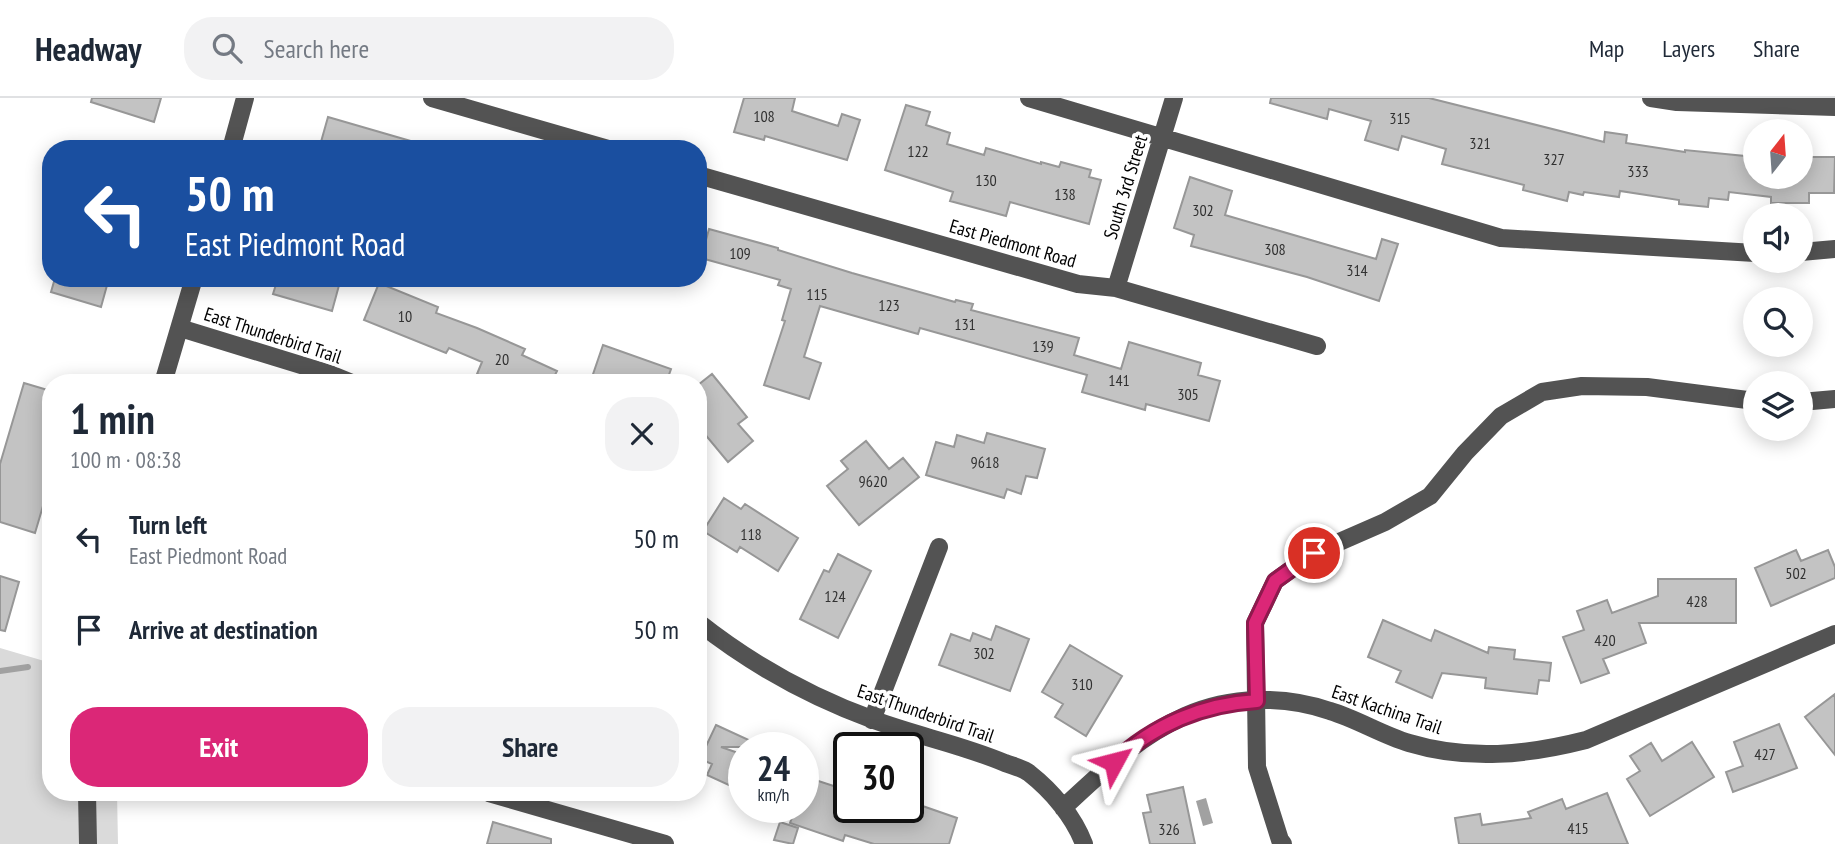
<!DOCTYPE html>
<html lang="en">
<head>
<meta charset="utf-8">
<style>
	:root { --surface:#fff; --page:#f2f2f3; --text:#1f2937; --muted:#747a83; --line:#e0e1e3; --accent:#db2777 }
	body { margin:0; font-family:"PT Sans Narrow",sans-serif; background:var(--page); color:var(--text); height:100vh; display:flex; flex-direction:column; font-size:26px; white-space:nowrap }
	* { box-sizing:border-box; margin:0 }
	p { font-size:23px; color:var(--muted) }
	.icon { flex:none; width:38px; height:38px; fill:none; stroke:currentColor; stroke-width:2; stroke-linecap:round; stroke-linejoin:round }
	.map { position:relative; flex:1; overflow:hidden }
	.details { position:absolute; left:42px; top:276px; width:665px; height:427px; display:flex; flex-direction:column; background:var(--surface); border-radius:28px; box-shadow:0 4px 18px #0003 }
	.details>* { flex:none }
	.top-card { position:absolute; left:42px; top:42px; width:665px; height:147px; border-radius:28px; box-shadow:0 4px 18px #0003; background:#1a4fa0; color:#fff; overflow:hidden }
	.needle { width:46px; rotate:17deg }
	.buttons { position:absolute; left:1743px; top:21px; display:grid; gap:14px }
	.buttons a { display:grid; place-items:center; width:70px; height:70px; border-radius:50%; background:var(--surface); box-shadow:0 4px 18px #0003; font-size:35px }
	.speed { position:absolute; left:728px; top:634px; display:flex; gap:14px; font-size:35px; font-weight:700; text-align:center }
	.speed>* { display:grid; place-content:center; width:91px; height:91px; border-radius:50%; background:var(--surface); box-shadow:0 4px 18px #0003; line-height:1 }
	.speed small { font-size:18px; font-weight:400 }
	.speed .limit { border:4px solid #111; border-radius:10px; background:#fff; color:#111 }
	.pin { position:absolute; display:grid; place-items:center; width:60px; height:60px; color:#fff; margin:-30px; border:4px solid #fff; border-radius:50%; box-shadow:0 2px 7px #0007 }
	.me { position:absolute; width:77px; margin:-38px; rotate:52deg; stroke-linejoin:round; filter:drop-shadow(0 0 5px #0008) }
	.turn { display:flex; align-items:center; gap:24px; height:147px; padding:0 28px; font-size:32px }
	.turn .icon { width:91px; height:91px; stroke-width:2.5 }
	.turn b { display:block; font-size:49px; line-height:60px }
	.round { display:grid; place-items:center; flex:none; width:74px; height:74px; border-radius:28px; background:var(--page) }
	.overview { display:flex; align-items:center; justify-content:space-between; height:119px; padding:0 28px }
	h1 { font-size:42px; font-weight:800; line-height:52px }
	.action { display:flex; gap:14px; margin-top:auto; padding:14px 28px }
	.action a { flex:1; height:80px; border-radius:28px; background:var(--accent); color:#fff; font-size:28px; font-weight:800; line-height:80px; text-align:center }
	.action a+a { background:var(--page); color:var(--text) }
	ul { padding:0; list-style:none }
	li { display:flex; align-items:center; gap:21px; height:91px; padding:0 28px }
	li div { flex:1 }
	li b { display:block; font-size:26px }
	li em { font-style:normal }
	header { display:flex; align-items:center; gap:42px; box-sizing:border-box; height:98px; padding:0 35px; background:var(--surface); border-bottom:2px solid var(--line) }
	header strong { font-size:33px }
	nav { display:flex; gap:38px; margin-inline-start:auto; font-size:24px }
	.search { width:490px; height:63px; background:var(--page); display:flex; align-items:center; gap:18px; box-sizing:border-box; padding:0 24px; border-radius:28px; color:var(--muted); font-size:26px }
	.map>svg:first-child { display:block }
</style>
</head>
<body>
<header>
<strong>Headway</strong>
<div class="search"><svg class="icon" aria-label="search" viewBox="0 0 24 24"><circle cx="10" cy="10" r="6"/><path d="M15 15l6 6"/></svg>Search here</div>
<nav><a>Map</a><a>Layers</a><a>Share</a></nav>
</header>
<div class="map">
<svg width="1835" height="746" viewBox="0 0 1835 746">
	<rect width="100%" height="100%" fill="#fff"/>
	<path fill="#dadada" d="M0 550 51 565V695H117L118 746H0Z"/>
	<path fill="#a1a1a1" d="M1206 700 1213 725 1203 728 1196 703Z"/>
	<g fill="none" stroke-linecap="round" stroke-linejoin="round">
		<path stroke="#a1a1a1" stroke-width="6" d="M0 573 28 569"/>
	</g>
	<path fill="#c3c3c3" stroke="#979797" stroke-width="2" d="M92 0H161L154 24 91 4Z
		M744 0H795L792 13 838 28 842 16 860 22 847 62 765 38 764 42 734 34Z
		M1271 0H1429L1604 44 1605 34 1627 37 1626 45 1685 54V52L1755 59V79H1801V59H1835L1834 95H1809V105H1771V99L1729 94 1728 102 1709 100 1708 109 1679 106V102L1620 93 1619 99 1584 94 1583 97 1569 94 1567 103 1523 92 1524 87 1442 66 1446 51 1402 38 1398 52 1365 42 1371 23 1329 11 1327 21 1270 5Z
		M906 7 930 14 926 27 950 35 947 46 984 57 986 50 1041 66V64L1059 69 1061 64 1091 72 1089 79 1101 82 1089 126 1010 104 1006 118 950 103 953 94 885 72Z
		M328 19 421 46 420 51H319Z
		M1190 79 1232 93 1225 117 1376 161 1382 141 1398 146 1379 203 1307 179 1191 148 1194 137 1174 130Z
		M709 131 778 150V152L852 175 955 204 956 202 973 206 971 212 1079 240 1074 257 1121 271 1129 244 1201 265 1198 277 1220 283 1209 323 1146 306 1145 312 1082 294 1087 277 920 230 918 236 820 208 804 259 821 265 809 301 764 287 785 223 782 222 791 191 778 187 780 182 701 160Z
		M55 180H109L101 209 51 194Z
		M278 180H341L332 213 273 196Z
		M379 185 438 209 436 215 477 230 525 251 522 257 557 273 551 285H497L477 276 482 264 449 250 446 255 364 222Z
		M603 247 671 271 666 285H590Z
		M712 276 747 319 738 326 753 343 728 364 698 328V287Z
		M24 285 51 293V381L35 435 0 424V366Z
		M987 335 1045 351 1037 380 1026 378 1021 396 1007 391 1004 400 926 377 936 344 954 349 957 337 984 345Z
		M866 343 889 371 903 360 919 379 859 427 827 388 848 371 841 363Z
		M724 400 741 411 745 406 798 440 778 473 740 449 737 454 703 433Z
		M1796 452 1801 463 1828 452 1835 469V480L1771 508 1755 470Z
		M838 456 871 473 838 540 800 521 824 472 829 474Z
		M0 478 19 484 5 533 0 532Z
		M1658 481H1736V525H1639L1646 545 1603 561 1609 575 1581 585 1563 539 1584 532 1577 513 1607 502 1612 515 1658 498Z
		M1383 522 1431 543 1435 532 1488 555 1489 549 1515 552 1514 561 1551 565 1549 583 1539 582 1537 596 1485 590 1486 580 1442 575 1432 600 1396 584 1401 573 1368 559Z
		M996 528 1029 541 1010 593 939 567 951 536 970 543 973 535 991 542Z
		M1070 547 1122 578 1086 638 1055 619 1063 606 1042 594Z
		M1835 596V657L1805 619Z
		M1779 626 1797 670 1733 694 1726 674 1743 668 1734 644Z
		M716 627 764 649H721L744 657V694L707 677 712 666 700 661Z
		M1692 644 1714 679 1650 718 1627 681 1640 673 1630 658 1651 645 1662 663Z
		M803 678 849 693V709H872L908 721V703L957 720 949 746H874L845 737 843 743 790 725 796 709H803Z
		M1183 689 1195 746H1150L1143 715 1151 714 1147 697Z
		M1607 695 1628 746H1459L1455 720 1480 716 1482 727 1531 720 1528 714 1562 701 1566 711Z
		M493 724 551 741V746H487Z
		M780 724 798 730 793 746 774 742Z"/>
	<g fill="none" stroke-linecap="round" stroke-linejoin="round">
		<path stroke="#535353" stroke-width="18" d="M432 0 608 51
			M1029 0 1501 140 1755 155
			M1651 0 1677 4 1835 9
			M231 51 245 0
			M698 77 1078 186 1116 190 1317 248
			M1801 154 1835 151
			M1116 190 1174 0
			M180 230 330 276 352 285
			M163 285 194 180
			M1801 304 1835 301
			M698 524C751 566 811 599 874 622 917 638 963 647 1005 665 1013 668 1023 670 1029 675 1052 693 1074 719 1084 746
			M872 622 939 449
			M87 695 88 746
			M489 695 665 746
			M1063 710C1101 675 1137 639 1185 618 1230 598 1284 597 1330 613 1357 621 1382 637 1409 645 1469 663 1527 657 1586 642L1835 536
			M1283 746 1280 742 1257 669 1255 525 1275 483 1314 455 1385 424 1430 398 1465 355 1501 318 1542 294 1582 288 1647 289 1755 303"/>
	</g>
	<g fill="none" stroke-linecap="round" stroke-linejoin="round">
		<defs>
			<path id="route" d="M1114 664C1153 627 1203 606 1257 603L1255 525 1275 483 1314 455"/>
		</defs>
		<use href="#route" stroke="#8e194d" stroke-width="18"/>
		<use href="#route" stroke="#db2777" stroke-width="12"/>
	</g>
	<g text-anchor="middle" stroke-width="7" stroke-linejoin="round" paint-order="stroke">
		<g font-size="16" fill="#313131">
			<text x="764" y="24">108</text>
			<text x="1400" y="26">315</text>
			<text x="1480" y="51">321</text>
			<text x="918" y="59">122</text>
			<text x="1554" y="67">327</text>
			<text x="1638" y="79">333</text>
			<text x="986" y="88">130</text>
			<text x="1065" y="102">138</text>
			<text x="1203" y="118">302</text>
			<text x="1275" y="157">308</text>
			<text x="740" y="161">109</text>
			<text x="1357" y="178">314</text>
			<text x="817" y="202">115</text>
			<text x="889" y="213">123</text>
			<text x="405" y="224">10</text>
			<text x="965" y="232">131</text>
			<text x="1043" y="254">139</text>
			<text x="502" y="267">20</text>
			<text x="1119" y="288">141</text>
			<text x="1188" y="302">305</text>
			<text x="985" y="370">9618</text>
			<text x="873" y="389">9620</text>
			<text x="751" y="442">118</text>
			<text x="1796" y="481">502</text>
			<text x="835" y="504">124</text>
			<text x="1697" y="509">428</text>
			<text x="1605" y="548">420</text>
			<text x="984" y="561">302</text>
			<text x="1082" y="592">310</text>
			<text x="1765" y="662">427</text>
			<text x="1578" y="736">415</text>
			<text x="1169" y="737">326</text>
		</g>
		<g font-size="19" fill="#000" stroke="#fff">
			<text transform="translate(1125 89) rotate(-73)" y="7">South 3rd Street</text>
			<text transform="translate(1013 145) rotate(16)" y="7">East Piedmont Road</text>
			<text transform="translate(273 237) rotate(18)" y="7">East Thunderbird Trail</text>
			<text transform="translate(1387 611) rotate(19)" y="7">East Kachina Trail</text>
			<text transform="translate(926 615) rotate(19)" y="7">East Thunderbird Trail</text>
		</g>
	</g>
</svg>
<div class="buttons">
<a><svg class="needle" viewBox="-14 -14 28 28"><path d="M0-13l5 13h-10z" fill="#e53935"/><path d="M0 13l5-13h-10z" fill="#747a83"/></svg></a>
<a><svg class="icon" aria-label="sound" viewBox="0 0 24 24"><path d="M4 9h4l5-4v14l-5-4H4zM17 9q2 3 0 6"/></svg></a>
<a><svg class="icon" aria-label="search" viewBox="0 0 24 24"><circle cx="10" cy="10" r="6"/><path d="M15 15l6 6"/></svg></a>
<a><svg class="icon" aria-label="layers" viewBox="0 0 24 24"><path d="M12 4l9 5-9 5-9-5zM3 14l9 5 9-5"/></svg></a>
</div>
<div class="speed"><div>24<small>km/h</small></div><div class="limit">30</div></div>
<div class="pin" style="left:1314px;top:455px;background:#d93025"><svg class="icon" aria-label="arrive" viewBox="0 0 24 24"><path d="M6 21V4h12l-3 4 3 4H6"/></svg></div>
<svg class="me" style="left:1114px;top:664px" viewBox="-20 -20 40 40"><path d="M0-17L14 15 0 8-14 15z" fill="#db2777" stroke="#fff" stroke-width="4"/></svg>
<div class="top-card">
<div class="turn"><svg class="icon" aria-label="left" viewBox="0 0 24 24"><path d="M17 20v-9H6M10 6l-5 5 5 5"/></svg><div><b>50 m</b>East Piedmont Road</div></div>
</div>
<section class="details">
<div class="overview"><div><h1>1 min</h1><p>100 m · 08:38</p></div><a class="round"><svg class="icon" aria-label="close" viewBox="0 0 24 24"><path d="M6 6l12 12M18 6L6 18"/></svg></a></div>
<ul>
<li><svg class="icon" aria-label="left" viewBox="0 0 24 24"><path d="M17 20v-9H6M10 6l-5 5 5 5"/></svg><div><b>Turn left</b><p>East Piedmont Road</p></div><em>50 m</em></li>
<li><svg class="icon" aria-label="arrive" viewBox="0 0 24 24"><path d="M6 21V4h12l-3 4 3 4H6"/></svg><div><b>Arrive at destination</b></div><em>50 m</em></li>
</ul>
<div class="action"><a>Exit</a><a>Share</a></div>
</section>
</div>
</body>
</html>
